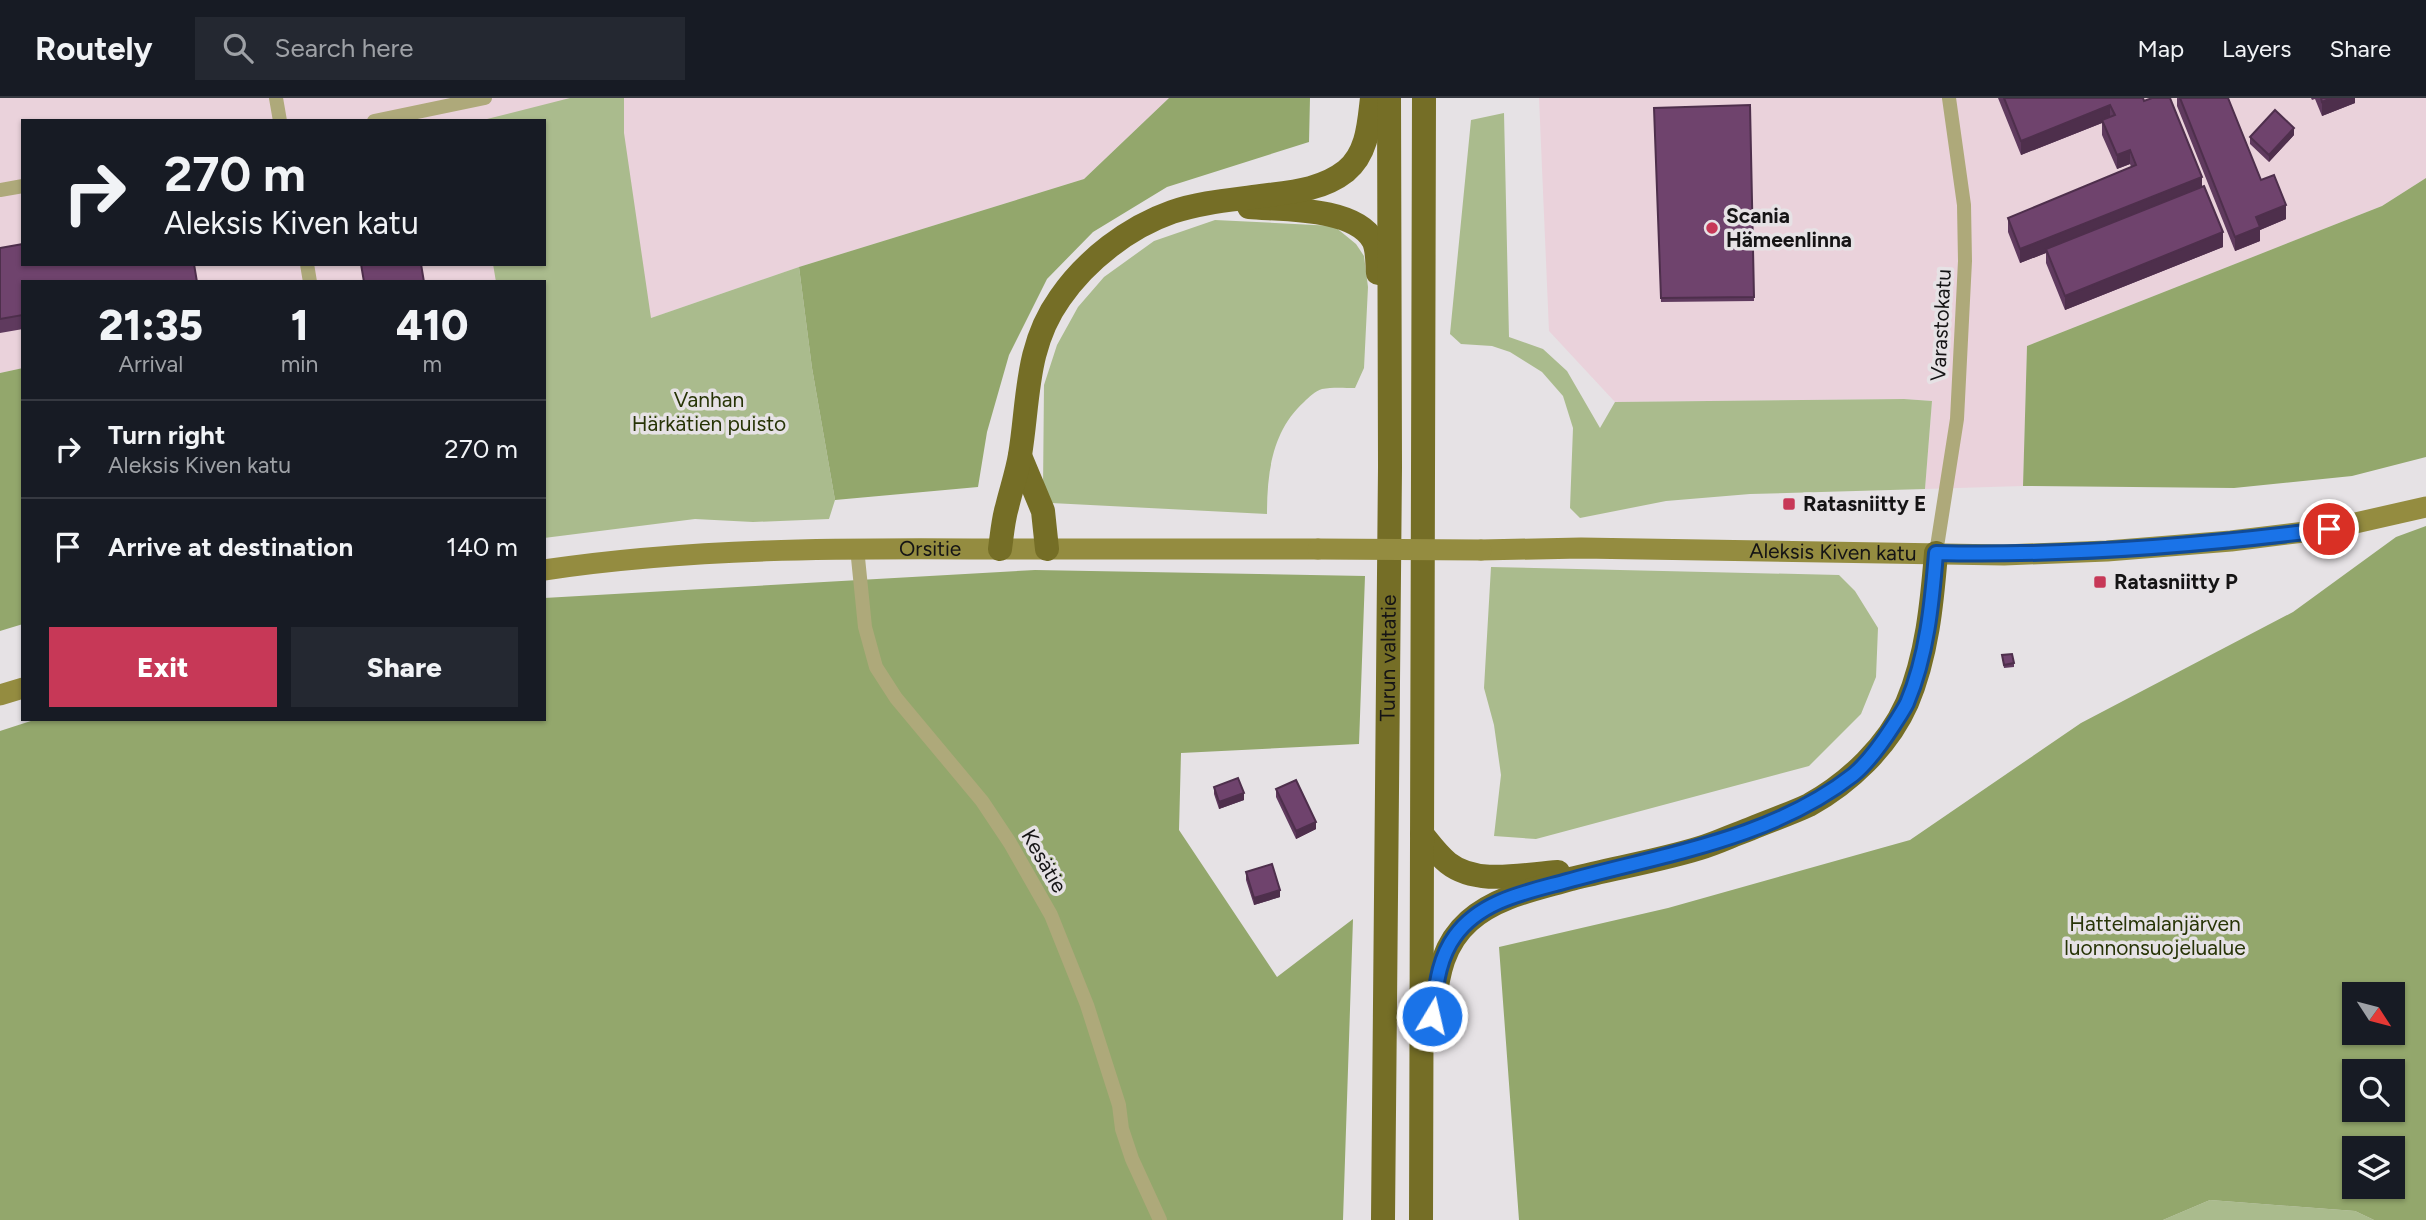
<!DOCTYPE html>
<html lang="en">
<head>
<meta charset="utf-8">
<style>
	:root { --surface:#171b24; --page:#242831; --text:#f1f3f6; --muted:#9ea1a6; --line:#363941; --accent:#c73857 }
	body { margin:0; font-family:Figtree,sans-serif; background:var(--page); color:var(--text); height:100vh; display:flex; flex-direction:column; font-size:26px; white-space:nowrap }
	* { box-sizing:border-box; margin:0 }
	p { font-size:23px; color:var(--muted) }
	.icon { flex:none; width:38px; height:38px; fill:none; stroke:currentColor; stroke-width:2; stroke-linecap:round; stroke-linejoin:round }
	.map { position:relative; flex:1; overflow:hidden }
	.side { position:absolute; left:21px; top:182px; width:525px; height:441px; display:flex; flex-direction:column; background:var(--surface); border-radius:0px; box-shadow:0 2px 5px #0004 }
	.side>* { flex:none }
	.guide { position:absolute; left:21px; top:21px; width:525px; height:147px; border-radius:0px; box-shadow:0 2px 5px #0004; background:#171b24; color:var(--text); overflow:hidden }
	.needle { width:46px; rotate:126deg }
	.tools { position:absolute; left:2342px; top:884px; display:grid; gap:14px }
	.tools a { display:grid; place-items:center; width:63px; height:63px; border-radius:0px; background:var(--surface); box-shadow:0 2px 5px #0004; font-size:35px }
	.pin { position:absolute; display:grid; place-items:center; width:60px; height:60px; color:#fff; margin:-30px; border:4px solid #fff; border-radius:50%; box-shadow:0 2px 7px #0007 }
	.me { position:absolute; width:77px; margin:-38px; rotate:9deg; stroke-linejoin:round; filter:drop-shadow(0 0 5px #0008) }
	.turn { display:flex; align-items:center; gap:24px; height:147px; padding:0 28px; font-size:32px }
	.turn .icon { width:91px; height:91px; stroke-width:2.5 }
	.turn b { display:block; font-size:49px; line-height:60px }
	.eta { display:flex; justify-content:space-evenly; align-items:center; height:119px; text-align:center }
	.eta b { font-size:42px; font-weight:800; line-height:49px }
	.button { display:flex; gap:14px; margin-top:auto; padding:14px 28px }
	.button a { flex:1; height:80px; border-radius:0px; background:var(--accent); color:#fff; font-size:28px; font-weight:800; line-height:80px; text-align:center }
	.button a+a { background:var(--page); color:var(--text) }
	ul { padding:0; list-style:none }
	li { display:flex; align-items:center; gap:21px; height:98px; padding:0 28px; border-top:2px solid var(--line) }
	li div { flex:1 }
	li b { display:block; font-size:26px }
	li em { font-style:normal }
	header { display:flex; align-items:center; gap:42px; box-sizing:border-box; height:98px; padding:0 35px; background:var(--surface); border-bottom:2px solid var(--line) }
	header strong { font-size:33px }
	nav { display:flex; gap:38px; margin-inline-start:auto; font-size:24px }
	.search { width:490px; height:63px; background:var(--page); display:flex; align-items:center; gap:18px; box-sizing:border-box; padding:0 24px; border-radius:0px; color:var(--muted); font-size:26px }
	.map>svg:first-child { display:block }
</style>
</head>
<body>
<header>
<strong>Routely</strong>
<div class="search"><svg class="icon" aria-label="search" viewBox="0 0 24 24"><circle cx="10" cy="10" r="6"/><path d="M15 15l6 6"/></svg>Search here</div>
<nav><a>Map</a><a>Layers</a><a>Share</a></nav>
</header>
<div class="map">
<svg width="2426" height="1122" viewBox="0 0 2426 1122">
	<rect width="100%" height="100%" fill="#e6e2e5"/>
	<path fill="#ead2db" fill-rule="evenodd" d="M0 0H1169L1084 81 799 169 651 220 544 184H23V270L0 275ZM23 23H544V166H23Z
		M1539 0H2426V80L2382 108 2027 248 2023 388 1925 391 1932 303 1904 301 1615 304 1549 233Z"/>
	<path fill="#aabb8d" d="M570 0H624V35L651 220 799 169 812 270 835 402 829 421 753 424 695 421 544 440V184H496L493 166H544V23H479Z
		M1504 15 1509 239 1543 251 1567 273 1600 330 1615 304 1904 301 1932 303 1925 391 1750 396 1666 403 1580 420 1570 410 1573 330 1563 298 1542 274 1510 254 1492 248 1461 246 1450 236 1471 22Z
		M1215 122 1334 128 1356 146 1364 158 1368 189 1364 270 1355 290C1345 290 1332 289 1322 291 1315 293 1309 299 1304 304 1272 333 1267 375 1267 416L1051 405 1043 391 1044 287 1057 247 1078 209 1104 179 1154 143Z
		M1491 469 1839 477 1855 493 1878 530 1876 579 1861 616 1809 668 1536 741 1494 738 1501 677 1494 627 1484 590Z
		M2210 1102 2355 1113 2374 1122H2163Z"/>
	<path fill="#93a76c" fill-rule="evenodd" d="M1169 0H1310L1309 44 1167 89 1093 134 1047 181 1009 257 987 334 978 389 835 402 812 270 799 169 1084 81Z
		M2426 80V359L2352 378 2234 390 2023 388 2027 248 2382 108Z
		M23 270V526L0 533V275Z
		M2426 428V1122H2374L2355 1113 2210 1102 2163 1122H1519L1499 849 1668 810 1910 742 2081 625 2293 514 2396 439ZM2354 896H2392V934H2354ZM2392 973V1012H2354V973ZM2392 1050V1088H2354V1050Z
		M1035 472 1365 478 1359 646 1181 655 1179 732 1277 879 1353 821 1343 1122H0V633L37 621H544V500Z"/>
	<g fill="none" stroke-linecap="round" stroke-linejoin="round">
		<path stroke="#aea97a" stroke-width="14" d="M276 0 280 23
			M374 23 485 0
			M0 92 23 88
			M307 166 310 184
			M857 450 865 529 876 569 896 600 982 703 1010 745 1051 817 1087 907 1119 1007 1122 1031 1132 1061 1160 1122
			M1936 455 1957 321 1965 163 1964 107 1949 0"/>
		<g stroke="#948c40" stroke-width="21">
			<path id="s1" d="M1481 452 1581 450 2004 457 2107 453 2231 443 2329 431 2426 409"/>
			<path id="s2" d="M544 472C690 450 842 450 989 451 1099 451 1208 451 1318 451"/>
			<path d="M0 597 23 590"/>
		</g>
		<g stroke="#756e26" stroke-width="24">
			<path d="M1249 109C1283 112 1354 109 1373 142 1378 151 1377 165 1378 175"/>
			<path d="M1020 358 1043 413 1047 451"/>
			<path d="M1000 451C1002 437 1003 422 1007 409 1011 392 1017 375 1020 357 1029 302 1025 249 1060 200 1086 162 1129 129 1172 114 1201 104 1232 102 1261 98 1291 94 1322 92 1346 73 1368 55 1369 25 1372 0"/>
			<path d="M1422 736C1430 746 1438 757 1448 765 1477 788 1524 776 1558 774"/>
			<path d="M1434 908C1438 876 1443 846 1469 823 1497 798 1537 791 1571 781 1614 770 1658 763 1700 750 1717 745 1733 737 1750 731 1769 723 1790 716 1809 707 1849 685 1888 648 1907 605 1927 558 1932 505 1936 455"/>
			<path id="s3" d="M1383 1122 1390 369 1389 0"/>
			<path d="M1421 1122 1424 0"/>
		</g>
		<path stroke="#948c40" stroke-width="21" d="M1318 451 1481 452"/>
	</g>
	<path fill="#5f3a5e" d="M1998 0H2143L2202 88 2223 149 2065 212 2046 165V155L2020 165 2008 134V120L2131 69 2130 66 2117 71 2102 37V25L2021 57Z
		M2177 0H2228L2261 82 2286 121 2260 132V143L2235 153 2177 8Z
		M2311 0H2355V5L2322 18 2315 1 2312 2Z
		M1750 7 1754 203 1661 204 1654 10Z
		M2294 37 2269 64 2250 46V39Z
		M0 150 23 184V231L0 235Z
		M2002 557 2014 565V569L2004 570Z
		M1214 689 1244 702 1219 711 1214 696Z
		M1276 691 1316 731 1296 741 1276 699Z
		M1246 774 1280 799 1254 807 1246 782Z"/>
	<path fill="#4e2f4c" d="M2331 0H2355V5L2322 18V4Z
		M2110 7V21L2102 22V25L2021 57V43Z
		M2294 30V37L2269 64V57Z
		M2130 52V66L2117 71V57Z
		M2202 79V93L2046 151V155L2020 165V151Z
		M2286 107V121L2260 132V143L2235 153V139L2256 119Z
		M2223 134V149L2065 212V198Z
		M1244 695V702L1219 711V704Z
		M1316 724V731L1296 741V733Z
		M1280 792V799L1254 807V800Z"/>
	<path fill="#6f436d" stroke="#4e2f4c" stroke-width="2" d="M2004 0H2143L2144 3 2152 0H2170L2202 79 2020 151 2008 120 2136 67 2130 52 2117 57 2102 22 2115 17 2110 7 2021 43Z
		M2180 0H2228L2261 82 2274 77 2286 107 2256 119 2260 129 2235 139Z
		M2321 0H2331L2322 4Z
		M1750 7 1754 199 1661 200 1654 10Z
		M2275 12 2294 30 2269 57 2250 39Z
		M2204 88 2223 134 2065 198 2046 151Z
		M23 146V166H194L197 184H23V217L0 221V150Z
		M361 166H421L424 184H364Z
		M2012 556 2014 565 2004 567 2002 557Z
		M1238 680 1244 695 1219 704 1214 689Z
		M1296 682 1316 724 1296 733 1276 691Z
		M1272 766 1280 792 1254 800 1246 774Z"/>
	<g fill="none" stroke-linecap="round" stroke-linejoin="round">
		<defs>
			<path id="route" d="M1432 918C1436 890 1438 861 1455 838 1481 802 1527 794 1567 783 1664 756 1771 741 1853 677 1869 664 1882 645 1893 628 1898 620 1903 613 1907 605 1927 558 1932 505 1936 455 2068 458 2198 448 2329 431"/>
		</defs>
		<use href="#route" stroke="#114b97" stroke-width="18"/>
		<use href="#route" stroke="#1a73e8" stroke-width="12"/>
	</g>
	<g fill="#c73857" stroke="#e6e2e5" stroke-width="2.5">
		<circle cx="1712" cy="130" r="7"/>
		<rect x="1782" y="399" width="14" height="14" rx="3.5"/>
		<rect x="2093" y="477" width="14" height="14" rx="3.5"/>
	</g>
	<g text-anchor="middle" stroke-width="7" stroke-linejoin="round" paint-order="stroke">
		<g font-size="21" font-weight="bold" fill="#151415" stroke="#e6e2e5" text-anchor="start">
			<text x="1726" y="125">Scania<tspan x="1726" dy="24">Hämeenlinna</tspan></text>
			<text x="1803" y="413">Ratasniitty E</text>
			<text x="2114" y="491">Ratasniitty P</text>
		</g>
		<g font-size="21" fill="#151415" stroke="#e6e2e5">
			<text transform="translate(1941 227) rotate(-87)" y="7">Varastokatu</text>
			<text dy="7" stroke="none"><textPath href="#s2" startOffset="387">Orsitie</textPath></text>
			<text dy="7" stroke="none"><textPath href="#s1" startOffset="352">Aleksis Kiven katu</textPath></text>
			<text dy="7" stroke="none"><textPath href="#s3" startOffset="562">Turun valtatie</textPath></text>
			<text transform="translate(1044 763) rotate(60)" y="7">Kesätie</text>
		</g>
		<g font-size="21" fill="#273406" stroke="#e6e2e5">
			<text x="709" y="309">Vanhan<tspan x="709" dy="24">Härkätien puisto</tspan></text>
			<text x="2155" y="833">Hattelmalanjärven<tspan x="2155" dy="24">luonnonsuojelualue</tspan></text>
		</g>
	</g>
</svg>
<div class="tools">
<a><svg class="needle" viewBox="-14 -14 28 28"><path d="M0-13l5 13h-10z" fill="#e53935"/><path d="M0 13l5-13h-10z" fill="#9ea1a6"/></svg></a>
<a><svg class="icon" aria-label="search" viewBox="0 0 24 24"><circle cx="10" cy="10" r="6"/><path d="M15 15l6 6"/></svg></a>
<a><svg class="icon" aria-label="layers" viewBox="0 0 24 24"><path d="M12 4l9 5-9 5-9-5zM3 14l9 5 9-5"/></svg></a>
</div>
<div class="pin" style="left:2329px;top:431px;background:#d93025"><svg class="icon" aria-label="arrive" viewBox="0 0 24 24"><path d="M6 21V4h12l-3 4 3 4H6"/></svg></div>
<svg class="me" style="left:1432px;top:918px" viewBox="-20 -20 40 40"><circle r="17" fill="#1a73e8" stroke="#fff" stroke-width="3"/><path d="M0-11L8 9 0 5-8 9z" fill="#fff"/></svg>
<div class="guide">
<div class="turn"><svg class="icon" aria-label="right" viewBox="0 0 24 24"><path d="M7 20v-9h11M14 6l5 5-5 5"/></svg><div><b>270 m</b>Aleksis Kiven katu</div></div>
</div>
<section class="side">
<div class="eta">
<div><b>21:35</b><p>Arrival</p></div>
<div><b>1</b><p>min</p></div>
<div><b>410</b><p>m</p></div>
</div>
<ul>
<li><svg class="icon" aria-label="right" viewBox="0 0 24 24"><path d="M7 20v-9h11M14 6l5 5-5 5"/></svg><div><b>Turn right</b><p>Aleksis Kiven katu</p></div><em>270 m</em></li>
<li><svg class="icon" aria-label="arrive" viewBox="0 0 24 24"><path d="M6 21V4h12l-3 4 3 4H6"/></svg><div><b>Arrive at destination</b></div><em>140 m</em></li>
</ul>
<div class="button"><a>Exit</a><a>Share</a></div>
</section>
</div>
</body>
</html>
